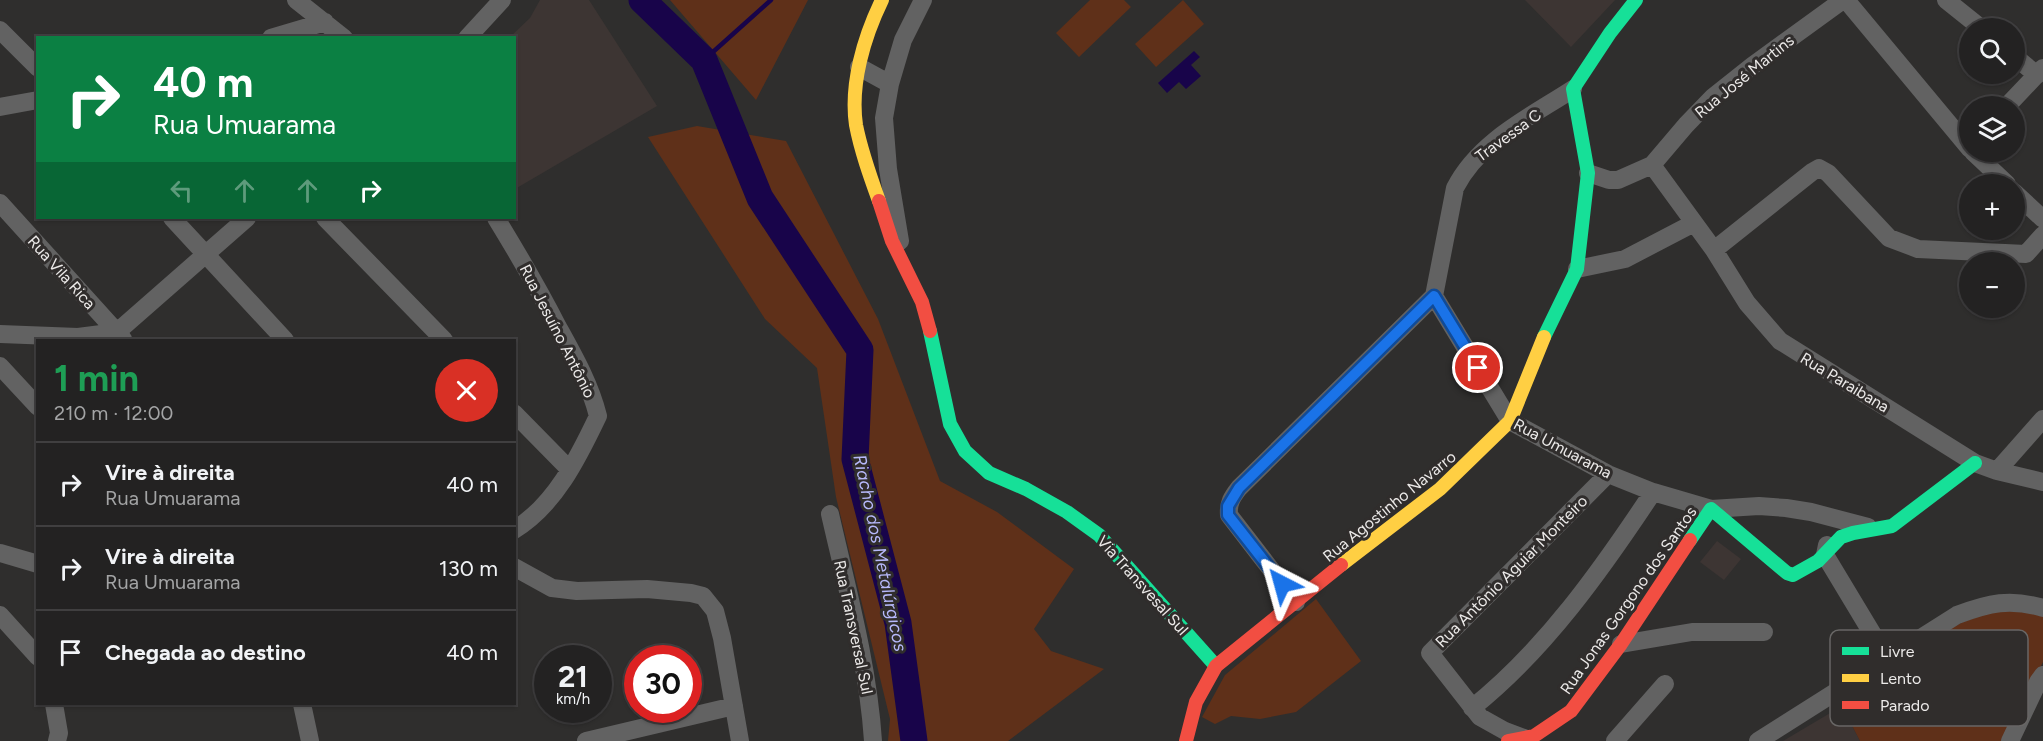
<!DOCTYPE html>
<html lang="pt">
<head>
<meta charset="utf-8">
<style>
	:root { --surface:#232222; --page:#2f2f2f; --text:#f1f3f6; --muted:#a3a4a5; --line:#403f40 }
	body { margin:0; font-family:Figtree,sans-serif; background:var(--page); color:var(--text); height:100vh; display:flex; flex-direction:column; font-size:22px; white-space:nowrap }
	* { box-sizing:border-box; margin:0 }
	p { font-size:20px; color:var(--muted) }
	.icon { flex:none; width:33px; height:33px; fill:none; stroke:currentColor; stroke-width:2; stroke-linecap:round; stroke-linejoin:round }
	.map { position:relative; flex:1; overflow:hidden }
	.side { position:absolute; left:36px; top:339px; width:480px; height:366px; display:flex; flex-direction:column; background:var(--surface); border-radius:0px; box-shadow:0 2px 4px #0004,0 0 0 2px var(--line) }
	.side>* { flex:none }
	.top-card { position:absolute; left:36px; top:36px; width:480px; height:183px; border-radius:0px; box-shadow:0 2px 4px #0004,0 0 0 2px var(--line); background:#0b8043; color:#fff; overflow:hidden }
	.fabs { position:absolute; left:1959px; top:18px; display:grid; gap:12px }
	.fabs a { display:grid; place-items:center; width:66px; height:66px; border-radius:50%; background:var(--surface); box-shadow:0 2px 4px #0004,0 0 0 2px var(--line); font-size:30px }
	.speed { position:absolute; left:534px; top:645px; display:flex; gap:12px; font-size:30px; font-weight:700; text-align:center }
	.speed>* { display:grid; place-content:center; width:78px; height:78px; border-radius:50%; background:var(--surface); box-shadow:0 2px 4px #0004,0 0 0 2px var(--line); line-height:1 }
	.speed small { font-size:15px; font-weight:400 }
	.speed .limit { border:9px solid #d22; background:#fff; color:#111 }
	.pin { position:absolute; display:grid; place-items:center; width:51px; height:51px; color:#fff; margin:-26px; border:3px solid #fff; border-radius:50%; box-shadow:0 2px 6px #0007 }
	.me { position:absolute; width:66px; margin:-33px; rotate:321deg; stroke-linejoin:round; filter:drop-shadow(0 0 4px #0008) }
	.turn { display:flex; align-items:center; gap:21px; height:126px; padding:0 18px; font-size:27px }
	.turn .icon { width:78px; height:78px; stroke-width:2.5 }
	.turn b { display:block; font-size:42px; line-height:51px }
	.lanes { display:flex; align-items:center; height:57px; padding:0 18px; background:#0003; justify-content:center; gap:30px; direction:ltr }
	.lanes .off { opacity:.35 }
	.round { display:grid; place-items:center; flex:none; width:63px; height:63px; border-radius:32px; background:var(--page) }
	.head { display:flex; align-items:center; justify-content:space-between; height:102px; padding:0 18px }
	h1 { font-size:36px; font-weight:700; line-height:45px; color:#1e9e55 }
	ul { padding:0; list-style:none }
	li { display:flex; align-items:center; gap:18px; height:84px; padding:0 18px; border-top:2px solid var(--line) }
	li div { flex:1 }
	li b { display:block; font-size:22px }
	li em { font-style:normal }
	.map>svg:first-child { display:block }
</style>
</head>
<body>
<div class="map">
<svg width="2043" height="741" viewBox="0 0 2043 741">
	<rect width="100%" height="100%" fill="#2f2e2d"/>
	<path fill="#3d3533" d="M540 0H589L657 106 515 189 514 38 510 37 530 18Z
		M1525 0H1615L1571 47Z
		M1717 541 1741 559 1724 580 1700 562Z
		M1842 706 1860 741H1783Z"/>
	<path fill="#5f3019" d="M670 0H808L756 100Z
		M1090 0H1124L1131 7 1079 57 1056 33Z
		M1183 0 1204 24 1156 67 1135 44Z
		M697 126 786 141 878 319 940 481 997 512 1074 569 1034 629 1051 651 1104 669 1008 741H888L890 719 836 497 817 368 765 319 648 137Z
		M1316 599 1361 661 1296 712 1260 719 1231 716 1215 724 1202 717 1225 675Z
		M2007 606 2043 614V662L2002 741H1860L1842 706V695L1904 654 1963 622Z"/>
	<path fill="#18044a" d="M1194 51 1200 57 1191 65 1201 76 1186 89 1179 82 1167 93 1158 83Z"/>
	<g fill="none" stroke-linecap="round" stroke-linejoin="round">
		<path stroke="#18044a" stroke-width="4.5" d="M704 60 771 0"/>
		<path stroke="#18044a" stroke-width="27" d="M642 0 704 60 760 198 860 350 855 459 898 623 914 741"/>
		<path stroke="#626262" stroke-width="18" d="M296 0 344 38
			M1846 0 1970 149
			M1946 0 1981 28
			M0 30 38 68
			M271 38 325 22
			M467 38 502 0
			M2014 56 2037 75
			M859 67 890 84
			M2007 106 2043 68
			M0 107 38 100
			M1973 152 2007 184
			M1652 165 1714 250 1747 303 1780 341 1975 463 1997 471 2043 482
			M1588 173 1609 180H1618L1652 165 1686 125 1713 97 1752 66 1843 0
			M2014 192 2043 219
			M0 203 123 339
			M172 218 285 340
			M325 218 444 340
			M496 218C518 254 539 290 558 327 574 356 590 384 598 416 578 458 555 505 514 530
			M900 241 888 169 884 118 890 84 903 40 923 0
			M1714 250 1812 172 1819 168 1828 173 1889 238 1918 249 2026 254 2043 235
			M1577 269 1625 259 1694 223
			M1434 296 1510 421 1608 474 1653 492 1711 509 1759 506 1786 508 1811 512 1868 527
			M1434 296 1455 188C1479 141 1530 117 1573 89
			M0 334 78 337 117 332 247 218
			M0 366 38 407
			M514 413 569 469
			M1997 471 2043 419
			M830 514C847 589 868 664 873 741
			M1827 545 1825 555 1887 658
			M0 553 38 564
			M514 567 552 588 577 591 647 589 691 593 703 596 715 611 722 638 740 741
			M1296 602 1229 515C1228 503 1232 497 1239 488L1434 296
			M0 615 38 657
			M1621 644 1692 632H1764
			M54 704 59 733 57 741
			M302 704 310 741
			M1472 708C1545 650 1602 569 1653 492
			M1524 738 1505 731 1480 717 1430 653 1608 474
			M586 741 734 706
			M1615 741 1665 684
			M1758 741 1957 615C1989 603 2010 598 2043 608
			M2010 741 2038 682 2043 675"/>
		<path stroke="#16e098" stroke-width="14" d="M930 331 950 424 965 451 989 473 1026 489 1067 512 1099 535 1216 666
			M1544 337 1577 269 1588 173 1573 89 1610 33 1636 0
			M1690 540 1711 509 1787 573 1793 575 1818 561 1841 537 1853 533 1892 526 1975 463"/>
		<path stroke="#ffcf43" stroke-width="14" d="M879 201C870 176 861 151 856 125 850 84 864 37 882 0
			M1341 565 1440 489 1510 421 1544 337"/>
		<path stroke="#f24e42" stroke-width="14" d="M879 201 892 241 922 302 930 331
			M1186 741 1196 702 1216 666 1341 565
			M1508 741 1534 736 1571 711 1621 644 1690 540"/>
	</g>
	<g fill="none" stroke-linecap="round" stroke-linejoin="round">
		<defs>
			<path id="route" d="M1282 584 1228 515V506L1239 488 1434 296 1478 368"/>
		</defs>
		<use href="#route" stroke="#114b97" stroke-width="15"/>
		<use href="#route" stroke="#1a73e8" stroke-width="10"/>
	</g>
	<g text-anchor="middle" stroke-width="6" stroke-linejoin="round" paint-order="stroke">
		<g font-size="16" fill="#eceae9" stroke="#302d2c">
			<text transform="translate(1744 76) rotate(-39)" y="6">Rua José Martins</text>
			<text transform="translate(1508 135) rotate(-36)" y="6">Travessa C</text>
			<text transform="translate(62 272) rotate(48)" y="6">Rua Vila Rica</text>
			<text transform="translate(558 331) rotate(63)" y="6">Rua Jesuíno Antônio</text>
			<text transform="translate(1845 382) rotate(31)" y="6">Rua Paraibana</text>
			<text transform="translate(1563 448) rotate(28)" y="6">Rua Umuarama</text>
			<text transform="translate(1389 506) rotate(-39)" y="6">Rua Agostinho Navarro</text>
			<text transform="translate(1511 571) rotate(-45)" y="6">Rua Antônio Aguiar Monteiro</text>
			<text transform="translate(1143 585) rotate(48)" y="6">Via Transvesal Sul</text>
			<text transform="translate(1628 600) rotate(-55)" y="6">Rua Jonas Gorgono dos Santos</text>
			<text transform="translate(854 627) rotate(78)" y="6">Rua Transversal Sul</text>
		</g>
		<g font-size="18" font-style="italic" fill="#b6b8fa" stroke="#302d2c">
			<text transform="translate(880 553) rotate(78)" y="6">Riacho dos Metalúrgicos</text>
		</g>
	</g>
	<rect x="1830" y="630" width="198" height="96" rx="9" fill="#302d2c" stroke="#686665" stroke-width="1.5"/>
	<rect x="1842" y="647" width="27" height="8" fill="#16e098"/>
	<rect x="1842" y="674" width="27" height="8" fill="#ffcf43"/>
	<rect x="1842" y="701" width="27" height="8" fill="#f24e42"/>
	<g font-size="16" fill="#eceae9">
		<text x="1880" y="657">Livre</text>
		<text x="1880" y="684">Lento</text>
		<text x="1880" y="711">Parado</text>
	</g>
</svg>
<div class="fabs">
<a><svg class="icon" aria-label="search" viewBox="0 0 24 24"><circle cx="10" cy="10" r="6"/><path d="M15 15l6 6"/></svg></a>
<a><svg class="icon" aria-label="layers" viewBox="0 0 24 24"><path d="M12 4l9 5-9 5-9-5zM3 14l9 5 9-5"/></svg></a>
<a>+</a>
<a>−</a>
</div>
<div class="speed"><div>21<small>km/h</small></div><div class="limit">30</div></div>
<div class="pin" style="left:1478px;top:368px;background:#d93025"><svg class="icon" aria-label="arrive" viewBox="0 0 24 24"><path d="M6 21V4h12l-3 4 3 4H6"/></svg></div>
<svg class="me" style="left:1282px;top:584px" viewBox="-20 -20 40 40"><path d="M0-17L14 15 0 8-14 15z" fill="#1a73e8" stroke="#fff" stroke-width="4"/></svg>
<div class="top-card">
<div class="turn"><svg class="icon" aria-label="right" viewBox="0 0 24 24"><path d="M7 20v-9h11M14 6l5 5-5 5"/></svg><div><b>40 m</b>Rua Umuarama</div></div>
<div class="lanes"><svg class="icon off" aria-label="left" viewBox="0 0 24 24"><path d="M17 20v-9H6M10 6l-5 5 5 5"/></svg><svg class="icon off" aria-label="ahead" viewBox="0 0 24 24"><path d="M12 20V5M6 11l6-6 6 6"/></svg><svg class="icon off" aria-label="ahead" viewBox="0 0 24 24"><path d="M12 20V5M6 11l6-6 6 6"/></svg><svg class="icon" aria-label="right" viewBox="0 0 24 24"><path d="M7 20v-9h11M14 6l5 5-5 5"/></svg></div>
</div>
<section class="side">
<div class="head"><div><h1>1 min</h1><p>210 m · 12:00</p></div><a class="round" style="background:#d93025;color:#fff"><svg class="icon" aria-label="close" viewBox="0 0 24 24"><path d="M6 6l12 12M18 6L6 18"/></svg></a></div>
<ul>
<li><svg class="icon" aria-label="right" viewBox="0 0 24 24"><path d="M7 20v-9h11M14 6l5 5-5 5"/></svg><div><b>Vire à direita</b><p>Rua Umuarama</p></div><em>40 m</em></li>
<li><svg class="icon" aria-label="right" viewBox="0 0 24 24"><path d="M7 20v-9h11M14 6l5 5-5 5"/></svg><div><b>Vire à direita</b><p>Rua Umuarama</p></div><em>130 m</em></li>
<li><svg class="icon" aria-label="arrive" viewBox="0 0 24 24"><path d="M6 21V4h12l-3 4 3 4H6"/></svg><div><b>Chegada ao destino</b></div><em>40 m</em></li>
</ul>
</section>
</div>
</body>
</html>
